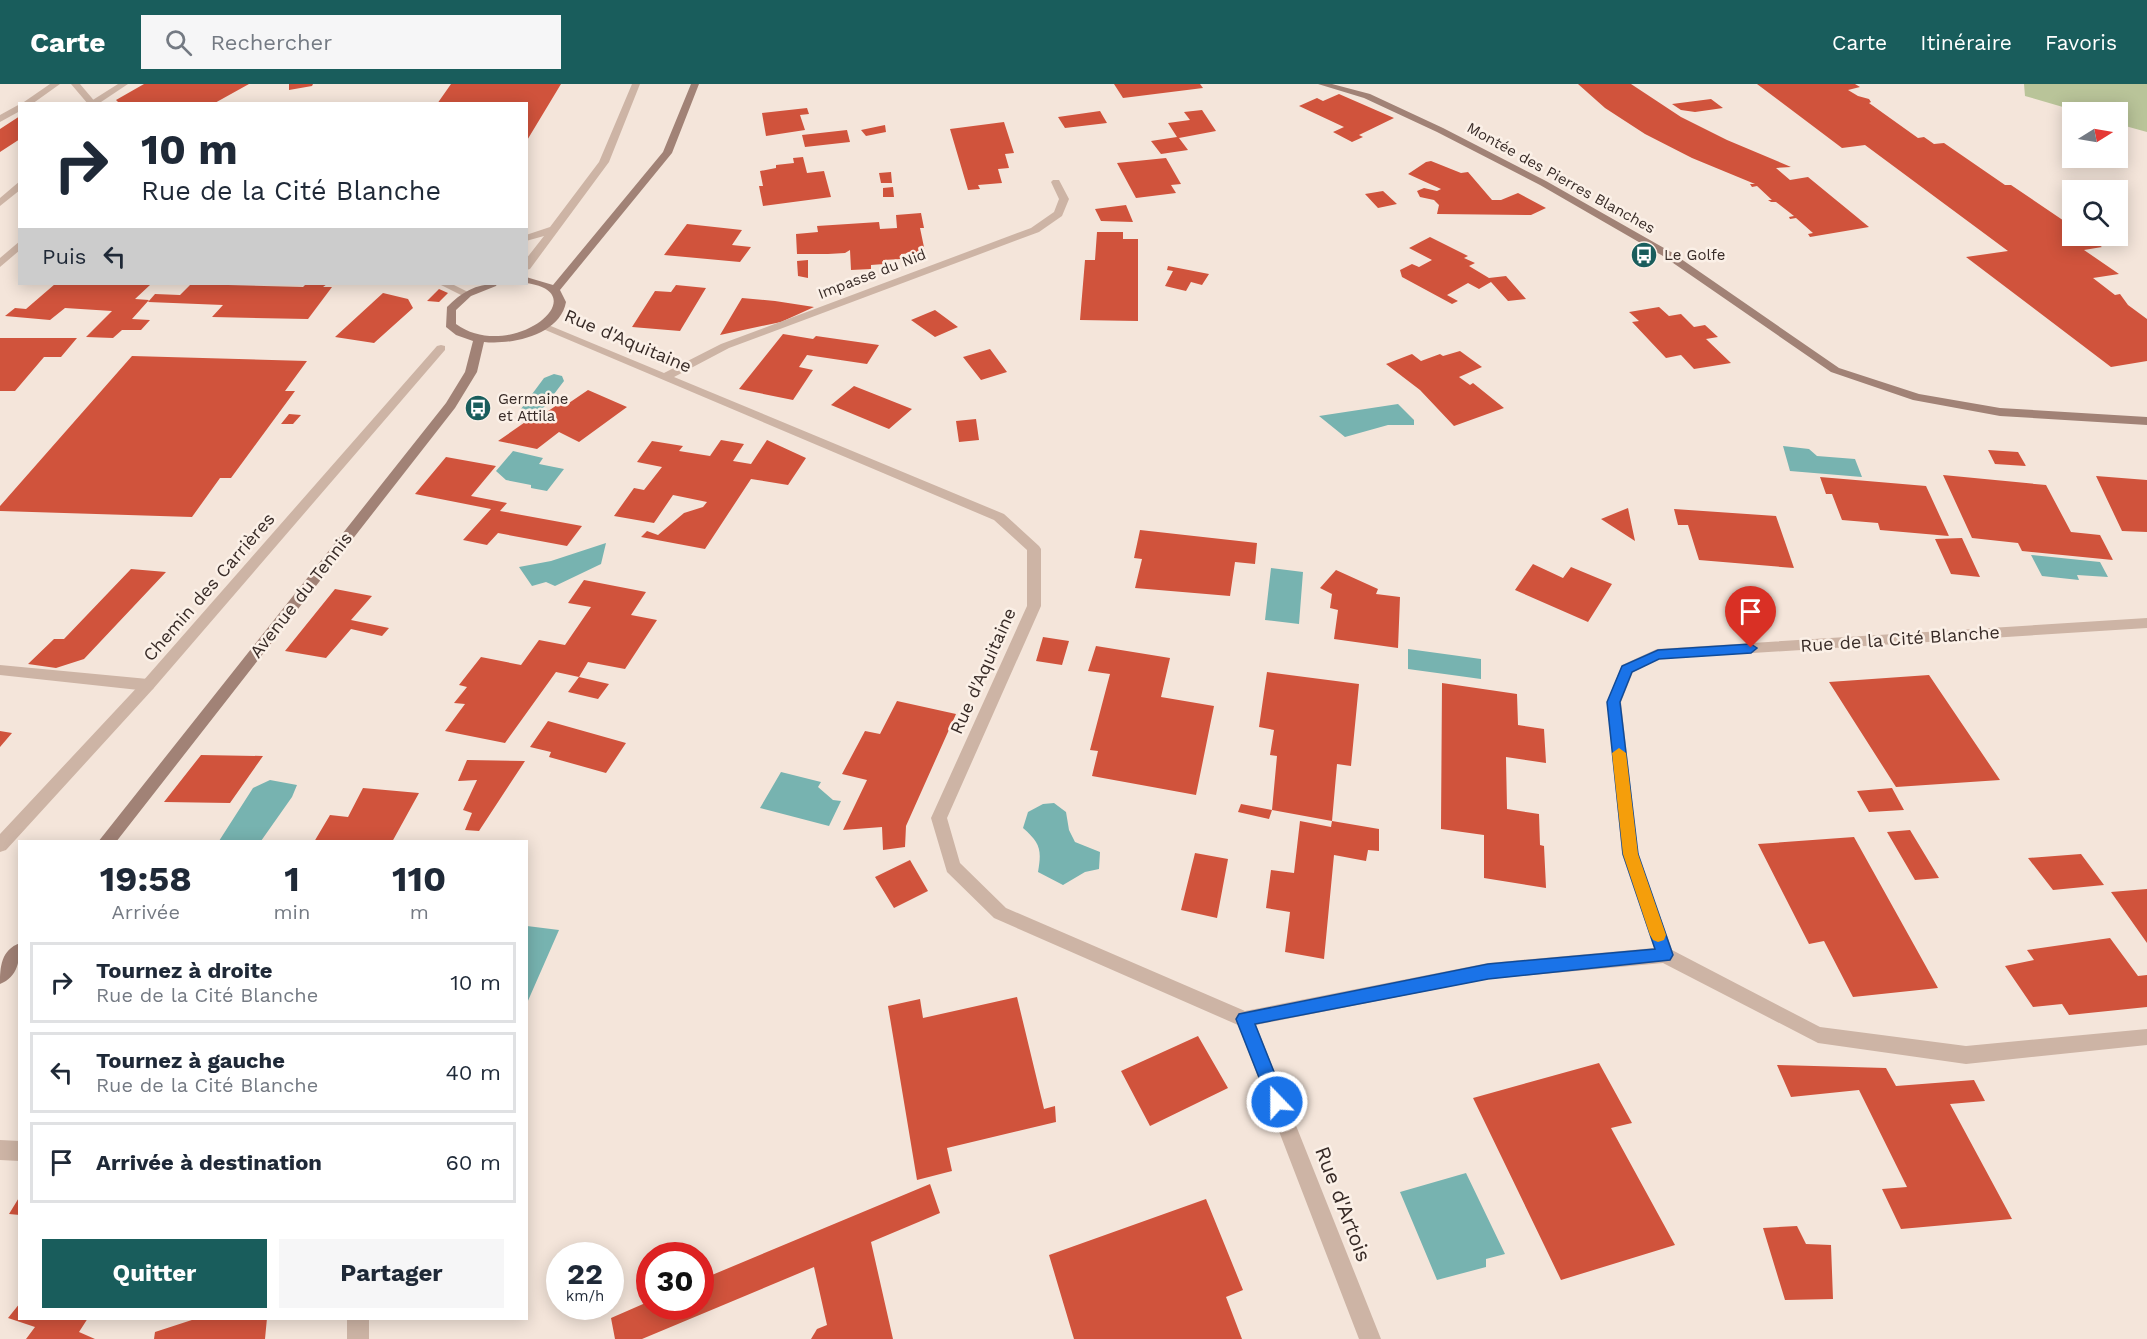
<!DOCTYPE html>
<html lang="fr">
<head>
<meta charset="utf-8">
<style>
	:root { --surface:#fff; --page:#f6f6f7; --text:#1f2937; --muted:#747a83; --line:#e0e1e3; --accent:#195d5c }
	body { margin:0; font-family:"Work Sans",sans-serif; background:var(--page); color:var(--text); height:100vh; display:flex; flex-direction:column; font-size:22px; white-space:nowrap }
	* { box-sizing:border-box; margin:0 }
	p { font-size:20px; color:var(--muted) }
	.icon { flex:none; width:33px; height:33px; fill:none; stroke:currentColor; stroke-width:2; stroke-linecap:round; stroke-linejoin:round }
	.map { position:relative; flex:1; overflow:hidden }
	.side { position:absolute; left:18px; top:756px; width:510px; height:480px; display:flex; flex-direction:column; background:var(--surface); border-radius:0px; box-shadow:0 3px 15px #0003 }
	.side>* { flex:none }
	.banner { position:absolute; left:18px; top:18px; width:510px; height:183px; border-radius:0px; box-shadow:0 3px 15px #0003; background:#fff; color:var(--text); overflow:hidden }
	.needle { width:39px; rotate:79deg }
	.controls { position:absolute; left:2062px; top:18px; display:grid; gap:12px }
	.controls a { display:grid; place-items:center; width:66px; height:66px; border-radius:0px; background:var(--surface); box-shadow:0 3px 15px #0003; font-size:30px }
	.speed { position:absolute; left:546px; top:1158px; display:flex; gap:12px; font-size:30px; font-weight:700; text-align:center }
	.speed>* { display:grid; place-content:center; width:78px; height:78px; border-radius:50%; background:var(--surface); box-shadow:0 3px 15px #0003; line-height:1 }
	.speed small { font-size:15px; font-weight:400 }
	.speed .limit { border:9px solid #d22; background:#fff; color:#111 }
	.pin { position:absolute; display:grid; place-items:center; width:51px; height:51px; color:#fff; margin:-62px -26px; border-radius:50% 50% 50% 0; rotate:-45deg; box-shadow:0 0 6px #0007 }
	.pin .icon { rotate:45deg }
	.me { position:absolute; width:66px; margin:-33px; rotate:338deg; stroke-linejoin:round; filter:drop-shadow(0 0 4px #0008) }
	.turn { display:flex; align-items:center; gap:21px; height:126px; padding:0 24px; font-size:27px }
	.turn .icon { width:78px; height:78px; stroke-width:2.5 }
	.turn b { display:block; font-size:42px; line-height:51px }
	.then { display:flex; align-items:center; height:57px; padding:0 24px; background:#0003; gap:12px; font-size:22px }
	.eta { display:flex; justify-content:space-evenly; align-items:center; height:102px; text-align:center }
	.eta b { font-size:36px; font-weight:700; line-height:42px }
	.primary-button { display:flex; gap:12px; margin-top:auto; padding:12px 24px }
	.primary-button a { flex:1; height:69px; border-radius:0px; background:var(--accent); color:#fff; font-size:24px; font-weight:700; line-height:69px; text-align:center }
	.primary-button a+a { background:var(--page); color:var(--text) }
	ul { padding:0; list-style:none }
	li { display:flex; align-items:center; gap:18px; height:81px; margin:0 12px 9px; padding:0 12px; border:3px solid var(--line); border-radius:0px }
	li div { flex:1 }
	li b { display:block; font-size:22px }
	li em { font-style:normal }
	header { display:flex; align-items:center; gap:36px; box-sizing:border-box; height:84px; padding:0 30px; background:var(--accent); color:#fff }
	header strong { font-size:28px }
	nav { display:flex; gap:33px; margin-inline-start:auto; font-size:21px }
	.search { width:420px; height:54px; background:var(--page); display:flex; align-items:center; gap:15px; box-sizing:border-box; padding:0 21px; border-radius:0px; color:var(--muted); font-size:22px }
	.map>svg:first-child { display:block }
</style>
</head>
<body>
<header>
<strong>Carte</strong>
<div class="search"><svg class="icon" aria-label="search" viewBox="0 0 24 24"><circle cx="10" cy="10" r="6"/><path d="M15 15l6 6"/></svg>Rechercher</div>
<nav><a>Carte</a><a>Itinéraire</a><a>Favoris</a></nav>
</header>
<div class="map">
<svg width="2147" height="1255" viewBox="0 0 2147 1255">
	<rect width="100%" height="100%" fill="#f4e5da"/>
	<path fill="#b9c499" d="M2024 0H2147V48L2118 40V28H2080L2025 12Z"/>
	<path fill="#77b3b0" d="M554 290 562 292 564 297 541 327 521 325 544 294Z
		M1398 320 1414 336V341H1388L1345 353 1319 332Z
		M1783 362 1809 365 1817 372 1855 375 1862 393 1790 387Z
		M513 367 543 374 539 380 564 385 547 407 531 404V401L506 396 496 387Z
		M606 459 601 480 555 502 546 498 532 502 519 483 551 477Z
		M2031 471 2100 478 2108 493 2077 491 2079 496 2042 492Z
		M1271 484 1303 488 1299 540 1265 536Z
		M1408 565 1481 575V595L1408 585Z
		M781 688 821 698 818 703 833 716 841 717 829 742 760 724Z
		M270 696 297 701 292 713 261 757H219L253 704Z
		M1054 719 1066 728 1069 746 1075 758 1100 768 1099 785 1085 788 1063 801 1038 788C1042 765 1040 759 1023 744L1028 728 1043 720Z
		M527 842 559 846 527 919 526 842Z
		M1466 1089 1505 1170 1486 1175V1183L1437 1196 1400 1108Z"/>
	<path fill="#d0533c" d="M144 0H249L213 20H120L116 16Z
		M289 0H313L312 2 289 6Z
		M451 0H561L526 58V20H437Z
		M1114 0H1200L1203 4 1123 14Z
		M1578 0H1631L1681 33 1727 56 1791 83 1776 84 1790 96 1808 93 1869 143 1810 153 1808 150 1813 149 1796 134 1790 135 1789 133 1794 132 1776 118H1771L1768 116H1772L1757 102 1752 103 1750 100H1755L1692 74 1645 50 1605 24Z
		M1757 0H1855L1860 3 1848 6 1858 12 1869 15 1871 18 1869 19 1918 54 1924 53 1934 60 1944 59 2005 101H2011L2073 143V152H2085L2102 163 2084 166 2119 190 2093 194 2115 211 2120 210 2128 221 2147 235V277L2111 283 1966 173 2008 167 1865 61 1842 64Z
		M1339 10 1394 34 1359 51 1363 53 1352 58 1333 48 1344 43 1299 22 1317 14 1323 17Z
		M1711 15 1723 24 1695 28 1681 26 1672 20Z
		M807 24 809 30 800 31 805 46 766 52 762 29Z
		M1202 26 1216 47 1179 54 1188 66 1161 70 1151 57 1177 53 1168 39 1190 36 1184 28Z
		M1100 27 1107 39 1065 44 1058 33Z
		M20 32V55L0 68V45Z
		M1004 38 1014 69 1005 70 1009 84 998 85 1002 99 978 101 980 105 968 106 950 45Z
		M885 41 886 48 866 52 861 46Z
		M847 46 850 58 805 63 802 51Z
		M803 73 807 89 824 87 831 113 763 122 759 102H763L760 87 776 84V81L794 79 793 74Z
		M1166 74 1181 100 1171 101 1176 109 1136 114 1117 79Z
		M1431 77 1461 89 1468 88 1492 116H1501L1518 109 1546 124 1531 131 1437 130 1439 121 1434 116 1420 113 1417 107 1424 104 1437 107 1441 105 1408 90 1426 78Z
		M891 88 892 99H881L879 89Z
		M893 103 894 113H883V104Z
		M1383 107 1397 120 1378 124 1365 110Z
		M1126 121 1133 138 1101 137 1095 125Z
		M921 129 924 144H920L925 168 901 170V175L883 176 884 180 871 181V185L851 186 850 166 845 169 828 170H797L796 150 818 148 817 142 879 138 880 145 897 144 896 131Z
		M687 140 742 146 732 161 751 163 740 178 664 171Z
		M1097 148H1123V155H1138V237L1080 236 1085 176H1095Z
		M1430 153 1468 172 1464 174 1475 179 1469 182 1489 194 1506 192 1526 215 1508 217 1491 198 1479 205 1468 199 1447 211 1458 217 1452 220 1402 193 1400 186 1412 180 1419 183 1432 176 1409 164Z
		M808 176V194L798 192 797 177Z
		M1168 182 1209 190 1202 201 1191 198 1186 207 1165 202 1173 187 1167 186Z
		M55 200 150 201 135 215 149 216 132 235 150 236 141 246H122L113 254 86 253 112 227 65 224 50 236 5 232 15 224 26 225Z
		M191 200 303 203 306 200H327L323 203H332L308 235 212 233 223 221 148 218 155 210 180 211Z
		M676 201 706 204 680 247 632 243 655 207 671 208Z
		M439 205 448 209 439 218 427 217Z
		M383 209 408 215 413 224 374 259 335 253Z
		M742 214 775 217 814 223 781 238 720 251Z
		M1659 223 1669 232 1681 230 1694 243 1705 241 1718 253 1706 255 1731 279 1694 285 1681 271 1666 274 1632 238 1639 237 1629 228Z
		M935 226 958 243 935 253 911 236Z
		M783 250 813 255 816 252 879 261 867 280 807 271 799 283 813 286 793 316 739 305Z
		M0 254H77L61 273H44L15 307H0Z
		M990 265 1007 288 981 296 963 273Z
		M1460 267 1482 283 1459 293 1470 301 1473 299 1504 324 1454 342 1420 306 1386 280 1412 270 1421 277 1440 270 1443 272Z
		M132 272 307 277 285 307H295L231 394H220L192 433 0 427V422Z
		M854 302 912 325 889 345 831 321Z
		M588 306 627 323 579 358 559 348 537 365 498 357 531 334 535 336 560 319 566 321Z
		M289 330 301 331 293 340H281Z
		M976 335 979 356 959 358 956 337Z
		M721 356 744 360 733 377 751 380 767 356 806 374 788 401 751 395 705 465 641 453 647 447 658 451 684 429 703 423 707 418 673 411 654 439 614 432 634 404 644 406 662 383 637 378 652 357 683 362 679 367 710 372Z
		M1988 366 2018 368 2026 382 1995 380Z
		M446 373 496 382 471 412 507 419 500 427 582 442 567 462 498 449 487 461 463 456 491 425 415 410Z
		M1943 391 2046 401 2071 448 2100 451 2113 476 2022 467 2018 459 1972 454Z
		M2096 392 2147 396V448L2122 447Z
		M1820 393 1926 402 1949 452 1880 446 1878 439 1842 436 1832 410H1826Z
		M1628 424 1635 457 1601 435Z
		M1674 425 1776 432 1794 484 1699 476 1688 441H1678Z
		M1140 446 1257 459 1255 480 1235 478 1230 512 1135 504 1142 475 1134 474Z
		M1962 454 1980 493 1951 490 1935 455Z
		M1533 480 1563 494 1571 483 1612 500 1588 538 1515 506Z
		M131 485 166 488 84 575 56 584 28 580 54 555H64Z
		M1336 486 1378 505 1376 510 1400 513 1398 564 1334 555 1338 526 1330 524 1332 510 1320 504Z
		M584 496 646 508 631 531 657 536 625 585 588 578 579 593 556 588 505 659 445 647 465 620 454 619 467 603 459 601 481 573 521 581 539 556 565 561 591 523 568 519Z
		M335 505 372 512 351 536 389 544 382 552 351 545 326 574 285 567Z
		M1043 553 1069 557 1062 581 1036 577Z
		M1096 562 1170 574 1161 613 1214 622 1196 711 1092 692 1098 667 1090 666 1110 590 1088 587Z
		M1267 588 1359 600 1351 682 1337 680 1332 737 1272 726 1277 672 1270 671 1274 646 1259 643Z
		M1929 591 2000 696 1896 703 1829 598Z
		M579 593 609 600 598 615 568 608Z
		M1442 599 1517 610 1518 641 1544 645 1546 679 1506 673 1507 725 1539 730 1540 761 1544 762 1546 804 1484 794V751L1441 745Z
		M897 617 956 630 906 742 905 763 883 766 882 743 843 746 867 696 842 690 865 647 880 650Z
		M548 637 626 659 606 689 549 673 551 668 530 663Z
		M0 647 12 649 0 663Z
		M201 671 263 672 230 719 164 718Z
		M467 676 525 677 479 747 465 746 472 729 463 726 477 696 458 697Z
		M363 704 419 709 392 758H314L330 731 348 733Z
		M1892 704 1904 726 1869 728 1857 707Z
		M1241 720 1272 726 1269 735 1238 728Z
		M1300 737 1331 743 1332 737 1379 745V767L1368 766 1366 777 1334 771 1324 875 1285 868 1290 828 1266 824 1271 786 1294 789Z
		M1910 746 1939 794 1915 796 1887 748Z
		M1854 753 1938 904 1853 913 1824 857 1809 860 1758 760Z
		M1195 769 1228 775 1217 834 1181 826Z
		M2081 770 2104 801 2053 806 2028 774Z
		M910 776 928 807 894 824 875 793Z
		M2147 805V859L2111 808Z
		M2110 854 2138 892 2147 891V923L2069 931 2062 920 2033 923 2005 882 2034 876 2027 866Z
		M1017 913 1044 1025 1055 1022 1056 1038 947 1064 952 1087 917 1096 888 922 920 915 923 934Z
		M1198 952 1228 1004 1150 1042 1121 987Z
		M1599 979 1632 1039 1611 1044 1675 1161 1561 1196 1473 1014Z
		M1777 981 1886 984 1896 1002 1974 996 1985 1017 1950 1020 2012 1135 1901 1145 1882 1105 1907 1103 1859 1006 1791 1013Z
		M930 1100 940 1129 871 1158 893 1255H811L817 1245 827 1241 814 1183 642 1255H615L611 1234 650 1217V1222H700V1196Z
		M20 1112V1131L9 1130Z
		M1206 1115 1243 1206 1226 1213 1242 1255H1074L1049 1171Z
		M1797 1142 1806 1160 1831 1161 1833 1215 1785 1216 1763 1144Z
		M20 1219V1234H88L79 1248 95 1255H26L35 1243 8 1234Z
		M198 1234H267L265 1255H154L155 1248Z"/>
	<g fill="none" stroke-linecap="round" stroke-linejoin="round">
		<path fill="#cdb4a5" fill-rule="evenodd" d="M50 0H60L32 20H21Z
			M118 0H128L98 20 88 19Z
			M20 20V27L0 38V31Z
			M20 97V106L0 122V114Z
			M441 261 445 262V266L153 605 6 766 0 768V750L143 597 437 262Z"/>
		<path fill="#cdb4a5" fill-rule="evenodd" d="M71 0H80L97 20H88Z
			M632 0H640L609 78 530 185 526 186V175L544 152 526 157V151L550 143 599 78Z
			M1053 96H1059L1069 115 1062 132 1039 148 729 264 674 293 1004 430 1039 462 1041 465V522L947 734 960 779 1006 824 1245 927 1488 879 1654 864 1622 770 1607 618 1622 581 1657 565 2147 534V544L1659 575 1633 588 1621 618 1638 770 1672 866 1820 943 1966 962 2147 945V961L1966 980 1818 959 1663 879 1488 895 1256 941 1381 1255H1359L1238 941 994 834 947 788 931 734 1027 522V466L994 436 536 242 538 240H546L664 289 721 260 1031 144 1054 128 1059 115 1051 98Z
			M20 157V166L0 183V174Z
			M439 200H452L472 210 471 212H463Z
			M0 581 148 595 153 597 155 601 153 605 148 607 0 591Z
			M0 1056 20 1057V1077L0 1076Z
			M347 1234H369V1255H347Z"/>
		<path fill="#a18276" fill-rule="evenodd" d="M691 0H699L672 69 560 206 566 218C560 251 512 261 484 258L477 288 455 324 116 758H98L446 319 465 288 473 257 456 251 446 243 447 223C462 208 475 200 497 200L496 202 471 212 456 226V240C511 280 599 209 526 199V193L553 201 663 68Z
			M1318 0H1332L1370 10 1443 44 1546 97 1671 168 1839 284 1919 310 2000 324 2147 333V341L2000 332 1913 316 1831 288 1663 172 1540 101 1437 48 1364 14Z
			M20 859C20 876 18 893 0 900 0 883 1 866 20 859Z"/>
	</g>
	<path fill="#1a73e8" stroke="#114b97" stroke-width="1.5" d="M1751 560 1757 564 1751 569 1659 575 1632 588 1620 618 1638 770 1673 871 1670 876 1488 895 1255 940 1286 1018 1283 1024 1277 1026 1271 1024 1236 935 1239 930 1488 880 1655 865 1623 770 1607 618 1622 582 1658 566Z"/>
	<path fill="#f59e0b" d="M1619 664 1626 669 1638 770 1666 851 1664 856 1658 858 1653 856 1650 851 1623 770 1612 669Z"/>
	<defs>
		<symbol id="bus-disc" viewBox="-11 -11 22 22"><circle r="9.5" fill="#195d5c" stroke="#fbf0e7"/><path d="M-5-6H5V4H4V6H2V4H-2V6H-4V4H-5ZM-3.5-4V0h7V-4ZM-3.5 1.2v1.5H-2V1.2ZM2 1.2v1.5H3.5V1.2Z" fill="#fff"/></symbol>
	</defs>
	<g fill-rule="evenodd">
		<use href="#bus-disc" x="1629" y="156" width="30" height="30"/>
		<use href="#bus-disc" x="463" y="309" width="30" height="30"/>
	</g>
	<g text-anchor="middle" stroke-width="5" stroke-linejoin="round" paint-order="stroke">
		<g font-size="15" fill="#382b27" stroke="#fbf0e7">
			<text transform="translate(1561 94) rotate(29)" y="5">Montée des Pierres Blanches</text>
			<text transform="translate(872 190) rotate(-21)" y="5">Impasse du Nid</text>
		</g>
		<g font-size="15" fill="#382b27" stroke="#fbf0e7" text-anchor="start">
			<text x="1664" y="176">Le Golfe</text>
			<text x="498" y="320">Germaine<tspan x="498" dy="17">et Attila</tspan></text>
		</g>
		<g font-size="18" fill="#382b27" stroke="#fbf0e7">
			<text transform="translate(628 257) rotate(23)" y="6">Rue d'Aquitaine</text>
			<text transform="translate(209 503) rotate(-49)" y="6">Chemin des Carrières</text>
			<text transform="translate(301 511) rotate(-52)" y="6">Avenue du Tennis</text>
			<text transform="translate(1900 555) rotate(-4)" y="6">Rue de la Cité Blanche</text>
			<text transform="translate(983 587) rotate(-66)" y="6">Rue d'Aquitaine</text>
		</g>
		<g font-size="21" fill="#382b27" stroke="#fbf0e7">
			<text transform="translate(1343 1120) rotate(69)" y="7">Rue d'Artois</text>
		</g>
	</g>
</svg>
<div class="controls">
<a><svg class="needle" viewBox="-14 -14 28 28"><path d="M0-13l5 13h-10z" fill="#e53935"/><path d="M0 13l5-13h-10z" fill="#747a83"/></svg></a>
<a><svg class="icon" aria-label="search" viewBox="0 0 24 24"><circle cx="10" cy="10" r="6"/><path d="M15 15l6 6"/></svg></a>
</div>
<div class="speed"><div>22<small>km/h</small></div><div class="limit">30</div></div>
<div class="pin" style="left:1751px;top:564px;background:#d93025"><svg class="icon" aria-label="arrive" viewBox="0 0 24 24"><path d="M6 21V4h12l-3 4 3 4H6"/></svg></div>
<svg class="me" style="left:1277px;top:1018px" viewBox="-20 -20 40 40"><circle r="17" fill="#1a73e8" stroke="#fff" stroke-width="3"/><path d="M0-11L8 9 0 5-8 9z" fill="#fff"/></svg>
<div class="banner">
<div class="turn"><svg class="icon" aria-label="right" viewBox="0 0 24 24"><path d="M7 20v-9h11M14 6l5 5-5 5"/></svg><div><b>10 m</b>Rue de la Cité Blanche</div></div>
<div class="then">Puis<svg class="icon" aria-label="left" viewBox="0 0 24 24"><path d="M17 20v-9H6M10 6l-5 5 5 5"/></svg></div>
</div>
<section class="side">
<div class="eta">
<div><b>19:58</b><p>Arrivée</p></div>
<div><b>1</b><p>min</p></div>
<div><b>110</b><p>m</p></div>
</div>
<ul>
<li><svg class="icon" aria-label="right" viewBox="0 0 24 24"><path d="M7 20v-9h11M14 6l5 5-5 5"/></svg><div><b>Tournez à droite</b><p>Rue de la Cité Blanche</p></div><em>10 m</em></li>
<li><svg class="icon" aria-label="left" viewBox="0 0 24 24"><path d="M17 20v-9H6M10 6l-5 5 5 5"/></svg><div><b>Tournez à gauche</b><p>Rue de la Cité Blanche</p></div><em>40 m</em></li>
<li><svg class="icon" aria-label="arrive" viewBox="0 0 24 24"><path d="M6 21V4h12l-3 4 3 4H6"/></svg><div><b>Arrivée à destination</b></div><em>60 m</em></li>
</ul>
<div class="primary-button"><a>Quitter</a><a>Partager</a></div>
</section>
</div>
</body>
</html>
